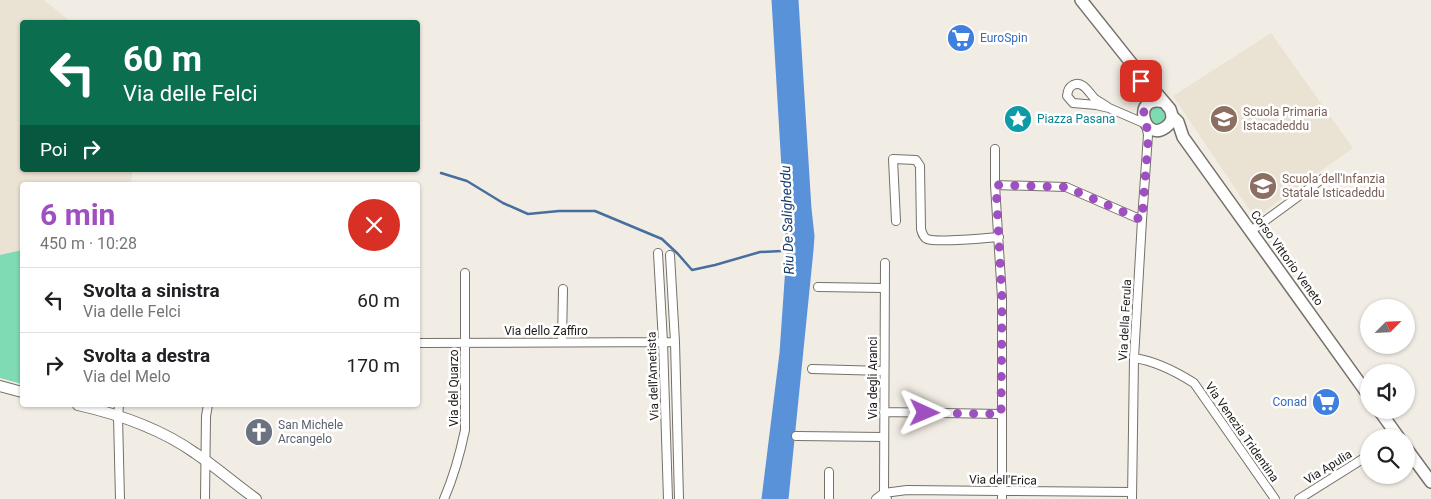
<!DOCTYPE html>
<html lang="it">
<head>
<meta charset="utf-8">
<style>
	:root { --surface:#fff; --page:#f2f2f2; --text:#202124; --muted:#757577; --line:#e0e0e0; --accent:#9e50c1 }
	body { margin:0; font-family:Roboto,sans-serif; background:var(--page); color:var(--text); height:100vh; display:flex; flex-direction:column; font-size:19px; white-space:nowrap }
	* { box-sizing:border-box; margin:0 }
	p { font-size:16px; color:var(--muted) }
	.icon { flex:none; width:28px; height:28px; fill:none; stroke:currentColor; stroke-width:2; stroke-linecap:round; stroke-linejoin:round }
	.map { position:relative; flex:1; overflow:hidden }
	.drawer { position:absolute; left:20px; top:182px; width:400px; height:225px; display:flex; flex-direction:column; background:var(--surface); border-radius:5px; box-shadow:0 1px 4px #0004 }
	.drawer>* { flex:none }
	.top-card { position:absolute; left:20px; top:20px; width:400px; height:152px; border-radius:5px; box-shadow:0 1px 4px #0004; background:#0b6e4f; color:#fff; overflow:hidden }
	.needle { width:32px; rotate:66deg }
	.fabs { position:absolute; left:1360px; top:299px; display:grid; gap:10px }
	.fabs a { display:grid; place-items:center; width:55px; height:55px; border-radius:50%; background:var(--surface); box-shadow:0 1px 4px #0004; font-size:25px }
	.pin { position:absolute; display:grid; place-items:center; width:42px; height:42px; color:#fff; margin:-21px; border-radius:10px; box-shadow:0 2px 8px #0006 }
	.me { position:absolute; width:55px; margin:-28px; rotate:91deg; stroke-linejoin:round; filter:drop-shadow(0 0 4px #0008) }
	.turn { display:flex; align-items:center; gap:18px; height:105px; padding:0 20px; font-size:22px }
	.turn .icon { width:65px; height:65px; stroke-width:2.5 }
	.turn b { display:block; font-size:35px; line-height:42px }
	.then { display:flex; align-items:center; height:48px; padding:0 20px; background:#0003; gap:10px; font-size:19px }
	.round { display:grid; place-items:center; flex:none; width:52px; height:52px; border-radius:26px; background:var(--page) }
	.summary { display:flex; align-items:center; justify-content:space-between; height:85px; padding:0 20px }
	h1 { font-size:30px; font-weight:700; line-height:38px; color:var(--accent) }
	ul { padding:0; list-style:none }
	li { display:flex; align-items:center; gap:15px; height:65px; padding:0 20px; border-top:1px solid var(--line) }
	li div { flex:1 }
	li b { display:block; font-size:19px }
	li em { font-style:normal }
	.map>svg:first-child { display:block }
</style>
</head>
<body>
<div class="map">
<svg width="1431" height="499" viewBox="0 0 1431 499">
	<rect width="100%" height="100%" fill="#f2ede4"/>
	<path fill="#eae2d2" d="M0 0H44L71 22H22V170H133L130 185H22V384L0 378Z
		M1271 33 1353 148 1255 218 1173 96Z"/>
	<path fill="#7fdbb3" d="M1149 115a9 9 0 1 1 18 0a9 9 0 1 1-18 0Z
		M22 250V384L0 378V255Z"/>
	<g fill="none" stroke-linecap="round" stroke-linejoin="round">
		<path stroke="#476e9f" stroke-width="2.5" d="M441 173 467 181 503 203 528 214 559 211H595L662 239 678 254 692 270 715 265 760 252 782 251
			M797 257 801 261"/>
		<path stroke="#5992d9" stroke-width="9" d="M766 499 784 353 791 252 776 0
			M784 499 809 250 810 236 807 209 794 0"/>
		<path stroke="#5992d9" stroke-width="16" d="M776 499 801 261V227L790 79 786 0"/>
		<defs>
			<path id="minor" d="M1109 108C1105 105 1100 102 1095 99 1089 93 1083 80 1073 85 1068 88 1068 91 1067 96L1073 103 1096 105 1109 108 1146 124 1148 135 1142 220 1134 358 1132 499
				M995 149V185L1002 298V499
				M995 185 1066 187 1142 220
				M896 221 893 159 916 160 920 166 921 229C922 233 923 237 927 239 938 243 985 238 999 237
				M1251 231 1322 179
				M658 253 663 342 668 499
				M670 255 675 342 679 499
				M885 263 884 493 887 499
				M818 287 885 288
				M562 342 563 289
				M418 343 675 342
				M1134 358C1156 361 1175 371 1194 383L1275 499
				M812 369 884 371
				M119 405 118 417 120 499
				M884 412 1001 414
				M796 436 884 437
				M205 499 206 416 208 405
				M444 499C454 476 460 454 465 430V273
				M829 499V472
				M876 499 884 493 907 490 1002 491 1132 492
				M1299 499 1369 455"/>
			<path id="tertiary" d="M0 386 22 392
				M78 405C118 414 161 429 195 453 216 467 235 484 256 499"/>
			<path id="secondary" d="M1081 0 1132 64 1170 109C1173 116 1173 122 1166 127 1143 144 1131 93 1164 102
				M1172 116 1178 122 1183 137 1369 396
				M1379 410 1399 438
				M1406 448 1431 482"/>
		</defs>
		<use href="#minor" stroke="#757169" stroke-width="10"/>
		<use href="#tertiary" stroke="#757169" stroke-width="12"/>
		<use href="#secondary" stroke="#757169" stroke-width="14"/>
		<use href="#minor" stroke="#fff" stroke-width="8"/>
		<use href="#tertiary" stroke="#fff" stroke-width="10"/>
		<use href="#secondary" stroke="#fff" stroke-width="11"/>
	</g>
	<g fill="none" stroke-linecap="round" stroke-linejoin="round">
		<path stroke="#9e50c1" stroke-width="9" stroke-dasharray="0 16.2" d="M925 413 1001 414 1002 298 996 185 1066 187 1142 220 1148 142 1147 128 1143 114 1147 105V99L1141 81"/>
	</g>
	<defs>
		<symbol id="supermarket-disc" viewBox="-11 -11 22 22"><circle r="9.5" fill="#3f7fe0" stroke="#fff"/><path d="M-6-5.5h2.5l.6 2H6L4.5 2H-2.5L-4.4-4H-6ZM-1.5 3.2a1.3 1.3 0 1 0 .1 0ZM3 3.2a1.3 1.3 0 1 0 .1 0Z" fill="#fff"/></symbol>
		<symbol id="sight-disc" viewBox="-11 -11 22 22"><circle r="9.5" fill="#0f9aa8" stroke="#fff"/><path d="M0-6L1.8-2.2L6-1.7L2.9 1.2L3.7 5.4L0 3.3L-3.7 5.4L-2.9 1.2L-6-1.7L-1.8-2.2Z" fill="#fff"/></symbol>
		<symbol id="school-disc" viewBox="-11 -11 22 22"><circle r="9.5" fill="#8d6e63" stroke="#fff"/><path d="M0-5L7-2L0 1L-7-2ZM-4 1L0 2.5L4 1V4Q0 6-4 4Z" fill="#fff"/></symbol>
		<symbol id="church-disc" viewBox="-11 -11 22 22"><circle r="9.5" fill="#6b7280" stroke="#fff"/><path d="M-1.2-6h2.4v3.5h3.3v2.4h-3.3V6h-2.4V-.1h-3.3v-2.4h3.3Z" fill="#fff"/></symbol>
	</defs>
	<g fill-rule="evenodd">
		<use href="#supermarket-disc" x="945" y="22" width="32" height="32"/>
		<use href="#sight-disc" x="1002" y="103" width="32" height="32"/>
		<use href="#school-disc" x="1208" y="103" width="32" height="32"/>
		<use href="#school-disc" x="1247" y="170" width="32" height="32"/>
		<use href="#supermarket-disc" x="1310" y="386" width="32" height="32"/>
		<use href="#church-disc" x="243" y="416" width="32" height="32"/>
	</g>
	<g text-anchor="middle" stroke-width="5" stroke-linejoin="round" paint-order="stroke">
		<g font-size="12" fill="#366cbe" stroke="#fff" text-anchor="start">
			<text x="980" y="42">EuroSpin</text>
			<text x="1307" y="406" text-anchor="end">Conad</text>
		</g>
		<g font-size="12" fill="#785e54" stroke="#fff" text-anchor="start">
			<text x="1243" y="116">Scuola Primaria<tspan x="1243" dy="14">Istacadeddu</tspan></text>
			<text x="1282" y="183">Scuola dell'Infanzia<tspan x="1282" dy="14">Statale Isticadeddu</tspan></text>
		</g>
		<g font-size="12" fill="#0d838f" stroke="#fff" text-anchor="start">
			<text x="1037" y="123">Piazza Pasana</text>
		</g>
		<g font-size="12" fill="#1d1b18" stroke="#fff">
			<text transform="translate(1287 258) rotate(54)" y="4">Corso Vittorio Veneto</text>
			<text transform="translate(1125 320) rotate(-87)" y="4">Via della Ferula</text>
			<text x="546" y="335">Via dello Zaffiro</text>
			<text transform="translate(653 376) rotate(-92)" y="4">Via dell'Ametista</text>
			<text transform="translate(873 378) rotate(-90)" y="4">Via degli Aranci</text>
			<text transform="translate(454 388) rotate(-90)" y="4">Via del Quarzo</text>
			<text transform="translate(1242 432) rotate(55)" y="4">Via Venezia Tridentina</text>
			<text transform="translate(1328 467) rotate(-32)" y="4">Via Apulia</text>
			<text transform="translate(1003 480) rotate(1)" y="4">Via dell'Erica</text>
		</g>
		<g font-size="12" fill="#5b616d" stroke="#fff" text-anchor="start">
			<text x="278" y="429">San Michele<tspan x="278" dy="14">Arcangelo</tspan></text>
		</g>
		<g font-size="14" font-style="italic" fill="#173d6c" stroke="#fff">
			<text transform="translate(787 220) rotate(-92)" y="5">Riu De Saligheddu</text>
		</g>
	</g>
</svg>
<div class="fabs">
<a><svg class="needle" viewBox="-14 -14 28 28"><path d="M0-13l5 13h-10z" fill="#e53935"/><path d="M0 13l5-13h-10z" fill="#757577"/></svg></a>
<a><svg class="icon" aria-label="sound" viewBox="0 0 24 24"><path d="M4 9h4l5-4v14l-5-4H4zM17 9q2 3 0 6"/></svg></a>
<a><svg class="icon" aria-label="search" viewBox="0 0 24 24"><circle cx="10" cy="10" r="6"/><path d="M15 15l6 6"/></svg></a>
</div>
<div class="pin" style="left:1141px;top:81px;background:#d93025"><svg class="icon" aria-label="arrive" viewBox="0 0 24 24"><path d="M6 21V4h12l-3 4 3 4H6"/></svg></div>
<svg class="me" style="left:925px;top:413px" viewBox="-20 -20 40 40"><path d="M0-17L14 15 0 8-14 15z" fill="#9e50c1" stroke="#fff" stroke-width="4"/></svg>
<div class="top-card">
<div class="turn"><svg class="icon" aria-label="left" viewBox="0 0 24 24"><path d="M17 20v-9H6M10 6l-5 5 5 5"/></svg><div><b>60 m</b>Via delle Felci</div></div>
<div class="then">Poi<svg class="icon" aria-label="right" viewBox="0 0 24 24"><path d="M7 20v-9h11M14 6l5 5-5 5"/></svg></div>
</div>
<section class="drawer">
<div class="summary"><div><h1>6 min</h1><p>450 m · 10:28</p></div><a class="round" style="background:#d93025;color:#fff"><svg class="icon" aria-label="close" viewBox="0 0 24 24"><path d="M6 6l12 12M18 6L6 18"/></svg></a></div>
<ul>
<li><svg class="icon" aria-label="left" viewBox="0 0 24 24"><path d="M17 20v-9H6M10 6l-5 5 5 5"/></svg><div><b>Svolta a sinistra</b><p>Via delle Felci</p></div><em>60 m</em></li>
<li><svg class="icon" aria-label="right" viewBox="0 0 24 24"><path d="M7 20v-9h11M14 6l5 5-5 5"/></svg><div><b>Svolta a destra</b><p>Via del Melo</p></div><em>170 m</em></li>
</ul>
</section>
</div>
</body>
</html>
